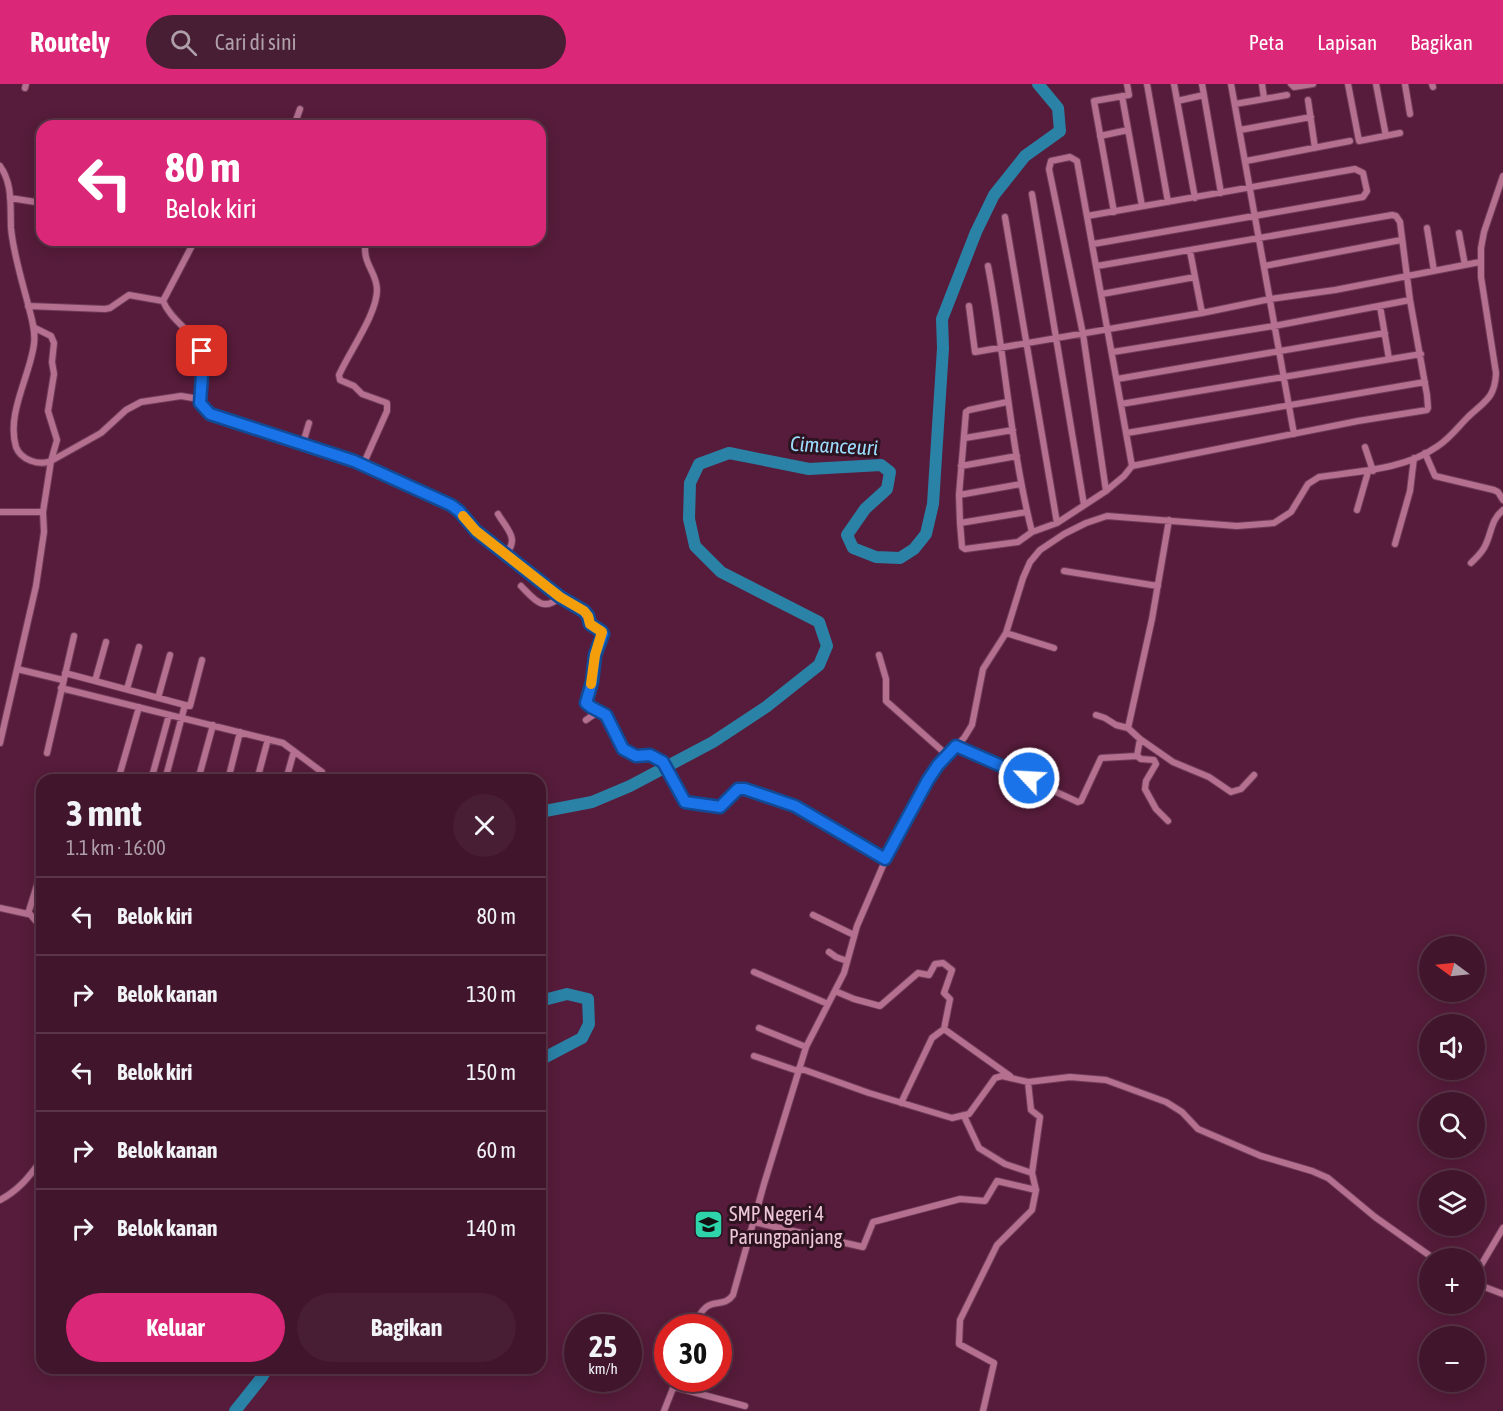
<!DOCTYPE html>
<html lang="id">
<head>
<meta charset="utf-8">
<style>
	:root { --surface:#41152c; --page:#481e34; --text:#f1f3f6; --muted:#ae9fa9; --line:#5a3448; --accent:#db2777 }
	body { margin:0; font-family:"Asap Condensed",sans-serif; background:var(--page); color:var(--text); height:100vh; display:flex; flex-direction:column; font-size:22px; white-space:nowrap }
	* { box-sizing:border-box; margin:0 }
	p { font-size:20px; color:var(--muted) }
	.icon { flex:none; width:33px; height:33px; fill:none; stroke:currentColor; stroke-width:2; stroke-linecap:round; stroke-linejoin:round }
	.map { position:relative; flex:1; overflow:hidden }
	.drawer { position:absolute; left:36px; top:690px; width:510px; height:600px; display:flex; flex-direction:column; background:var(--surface); border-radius:18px; box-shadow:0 3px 15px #0003,0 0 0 2px var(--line) }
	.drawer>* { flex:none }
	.top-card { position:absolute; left:36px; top:36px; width:510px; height:126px; border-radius:18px; box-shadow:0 3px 15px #0003,0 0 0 2px var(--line); background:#db2777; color:#fff; overflow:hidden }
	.needle { width:39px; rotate:285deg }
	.tools { position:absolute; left:1419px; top:852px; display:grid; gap:12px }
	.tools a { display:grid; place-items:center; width:66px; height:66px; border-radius:50%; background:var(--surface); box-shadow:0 3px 15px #0003,0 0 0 2px var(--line); font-size:30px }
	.speed { position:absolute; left:564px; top:1230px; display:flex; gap:12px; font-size:30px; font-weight:700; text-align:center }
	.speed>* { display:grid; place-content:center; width:78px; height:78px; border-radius:50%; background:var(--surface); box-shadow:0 3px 15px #0003,0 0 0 2px var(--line); line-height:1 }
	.speed small { font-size:15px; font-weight:400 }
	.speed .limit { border:9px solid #d22; background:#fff; color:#111 }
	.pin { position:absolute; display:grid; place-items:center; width:51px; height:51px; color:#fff; margin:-26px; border-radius:12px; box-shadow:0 3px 9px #0006 }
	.me { position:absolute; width:66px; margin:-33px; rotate:295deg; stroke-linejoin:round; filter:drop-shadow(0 0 4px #0008) }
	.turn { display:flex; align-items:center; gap:21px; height:126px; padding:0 30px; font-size:27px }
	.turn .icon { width:78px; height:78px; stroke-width:2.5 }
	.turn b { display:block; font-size:42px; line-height:51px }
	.round { display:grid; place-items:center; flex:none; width:63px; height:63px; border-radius:32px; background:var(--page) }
	.summary { display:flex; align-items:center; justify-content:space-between; height:102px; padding:0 30px }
	h1 { font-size:36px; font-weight:700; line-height:45px }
	.primary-button { display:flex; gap:12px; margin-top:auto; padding:12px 30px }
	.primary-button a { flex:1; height:69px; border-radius:36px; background:var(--accent); color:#fff; font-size:24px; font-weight:700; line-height:69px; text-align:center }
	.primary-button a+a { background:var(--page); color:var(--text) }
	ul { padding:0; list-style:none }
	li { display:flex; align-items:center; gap:18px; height:78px; padding:0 30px; border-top:2px solid var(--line) }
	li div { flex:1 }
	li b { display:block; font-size:22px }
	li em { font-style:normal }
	header { display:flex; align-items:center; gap:36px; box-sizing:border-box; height:84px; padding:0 30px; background:var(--accent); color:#fff }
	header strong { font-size:28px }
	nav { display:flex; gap:33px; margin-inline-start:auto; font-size:21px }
	.search { width:420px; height:54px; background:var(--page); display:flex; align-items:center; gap:15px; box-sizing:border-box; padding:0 21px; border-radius:33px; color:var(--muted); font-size:22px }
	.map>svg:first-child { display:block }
</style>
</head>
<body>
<header>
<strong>Routely</strong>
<div class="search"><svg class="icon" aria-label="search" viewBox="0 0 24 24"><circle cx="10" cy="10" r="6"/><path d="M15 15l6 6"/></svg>Cari di sini</div>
<nav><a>Peta</a><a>Lapisan</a><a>Bagikan</a></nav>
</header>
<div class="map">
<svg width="1503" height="1327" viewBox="0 0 1503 1327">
	<rect width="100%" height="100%" fill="#571c3b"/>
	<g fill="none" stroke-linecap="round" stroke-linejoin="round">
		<path stroke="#2a82a7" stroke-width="12" d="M540 728 592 718 630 702 713 658 766 623 819 581 827 562 819 538 721 488 695 462 689 435 690 399 699 380 729 369 809 385 881 381 890 388 887 405 865 425 847 451 853 464 876 473 900 474 914 465 926 450 933 420 943 264 942 235 976 148 994 111 1025 72 1060 47 1058 24 1038 0
			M540 917 567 910 588 915 589 940 582 954 540 976
			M235 1327 262 1293 267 1284"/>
		<defs>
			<path id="minor" d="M1147 0 1168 118
				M1174 0 1195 114
				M1202 0 1221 109
				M1231 0 1294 350
				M1262 0 1264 14
				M1291 0 1294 3 1313 0
				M1348 0 1359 57 1400 49
				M1376 0 1386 52
				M1405 0 1410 30
				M1432 0 1433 3
				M25 4 26 0
				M1122 12 1142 122
				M1308 16 1315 64
				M1177 17 1204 11
				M1235 20 1287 11
				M294 42 300 25
				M1240 46 1311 33
				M1100 52 1128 46
				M1246 77 1350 57
				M0 82C13 100 10 122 11 144 13 168 22 197 28 220 31 233 36 246 34 260 30 292 6 330 16 363 21 376 39 382 51 377L43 428 44 448 36 502 0 659
				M1032 110 1084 421
				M10 114 42 119
				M1114 128 1094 17 1129 11 1127 0
				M1087 132 1355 85 1363 89 1367 107 1363 113 1093 160
				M1005 133 1057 439
				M1427 144 1434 187
				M1459 149 1465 181
				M1190 167 1202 229
				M988 182C1005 270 1010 361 1032 448
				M1097 182 1392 131 1396 132 1400 138 1410 216 1427 311 1428 324 1427 326 1358 337 1132 382
				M1264 182 1401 156
				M1102 210 1195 193
				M163 217C171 237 194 248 201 266 208 282 199 302 200 319L210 330 354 377 451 421 459 427 476 447 560 513 584 527 589 534 590 540 603 549 595 571 592 598 586 619C591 625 600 625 606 631 615 641 614 659 626 667 638 676 648 667 661 677 674 687 675 706 685 718L720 723 738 705H745L795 722 885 775
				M163 217 195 156
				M28 222 105 225 110 224 129 211 163 217
				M969 222 975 268 1202 229 1270 215 1335 206 1480 178
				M1380 222 1389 275
				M35 244 51 252 54 259 52 278 54 290 48 327 57 356 51 377
				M1113 268 1274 242 1410 216
				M1117 295 1385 249
				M1007 318 969 326 966 328 959 411 1021 400
				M1121 320 1421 270
				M1127 349 1425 298
				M965 354 1013 346
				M303 359 309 339
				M1365 363 1373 387
				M1425 369 1435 392 1494 406 1498 408 1503 416
				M51 377 101 349 126 326 141 318 181 312 199 315
				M363 381 387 327V319L362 310 354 302 340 296 339 291C349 268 377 230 377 206 377 187 361 180 366 156
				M961 382 1017 372
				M959 411 960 439 1027 428
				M1357 426 1368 388
				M0 428H43
				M498 430C506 444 520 455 506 469
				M1169 436 1152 535 1128 644 1140 655 1173 678 1209 693 1231 708 1241 705 1254 691
				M960 439 962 463 965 465 1018 458 1032 448 1057 439 1106 407 1124 392 1132 382 1077 77 1070 73 1051 77 1049 85 1083 250 1106 407
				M1395 460 1410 407 1414 374
				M1471 479C1477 473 1483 468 1486 460 1492 447 1491 436 1503 426
				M1064 487 1158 502
				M521 502C534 515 543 529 560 513
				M1006 549 1054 564
				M879 571 886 595V617L947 671
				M17 585 63 596
				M65 589 185 621 165 696
				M95 597 106 558
				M61 604 283 659 322 688 320 696
				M127 605 139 563
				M158 614 170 571
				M185 621 190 622 202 576
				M1096 631 1105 634 1116 641 1128 644
				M586 636 599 627
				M1140 655 1137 672 1141 675 1154 676 1156 680 1146 697 1145 705 1156 725 1168 737
				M956 662 1078 718 1081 717 1101 674 1137 672
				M47 669 74 552
				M118 696 139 623
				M151 696 169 631
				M198 696 213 641
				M228 696 240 648
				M257 696 268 655
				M286 696 294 667
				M0 824 28 830 38 798
				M29 829 42 844
				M813 831 854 851
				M829 868 836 873 847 877
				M754 888 828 920
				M835 907 854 915 880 922 918 889 929 891 935 880 943 879 952 886 944 909 950 915 944 945
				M759 944 806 963
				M754 972 798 987
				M799 984 869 1009 952 1034 969 1030 995 994 1002 992 1028 998 1070 993 1106 996 1166 1018 1182 1028 1198 1045 1261 1072 1312 1087 1328 1094 1375 1133 1433 1174
				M901 1019 932 954 944 945 1010 992
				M964 1032 979 1064 1005 1080 1032 1089
				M0 1116C19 1106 30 1092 42 1075
				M754 1138 863 1163 873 1138 960 1115 985 1117 997 1097 1036 1106
				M1474 1193 1503 1144
				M1474 1199 1503 1210
				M694 1244C707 1206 721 1228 733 1211L764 1100 806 963 844 889 857 842 891 763 938 681 964 654 972 641 983 585 1006 549 1023 494 1030 478 1040 466 1064 450 1086 439 1107 432 1237 442 1274 439 1291 428 1308 400 1319 393C1359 387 1404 386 1438 362 1450 354 1458 343 1468 333 1485 317 1495 314 1496 289L1481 193V164L1484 148 1503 92
				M674 1303 745 1322
				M664 1327 677 1294
				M983 1327 994 1279 959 1260 960 1236 997 1161 1032 1126 1036 1106 1032 1089 1040 1033 1031 1026 1028 998"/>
		</defs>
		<use href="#minor" stroke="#703c58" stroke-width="8"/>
		<use href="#minor" stroke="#b57090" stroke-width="6"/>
	</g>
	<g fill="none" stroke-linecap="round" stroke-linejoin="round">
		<defs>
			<path id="route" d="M202 267 203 278 200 319 210 330 354 377 451 421 459 427 476 447 560 513 584 527 588 532 590 540 601 547 603 550 595 571 592 598 586 619 591 623 606 631 623 665 636 672 650 671 663 678 685 718 720 723 738 705H745L795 722 885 775 928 696 938 681 956 662 1029 694"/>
		</defs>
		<use href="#route" stroke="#114b97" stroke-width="15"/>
		<use href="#route" stroke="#1a73e8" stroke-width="10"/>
		<path stroke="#f59e0b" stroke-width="10" d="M463 432 476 447 560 513 584 527 588 532 590 540 602 548 595 571 591 600"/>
	</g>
	<defs>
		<symbol id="school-square" viewBox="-11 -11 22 22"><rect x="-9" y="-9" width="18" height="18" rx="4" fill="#2ed4aa" stroke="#2d1320"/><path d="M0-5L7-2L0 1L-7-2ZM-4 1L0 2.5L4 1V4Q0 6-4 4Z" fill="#111"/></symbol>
	</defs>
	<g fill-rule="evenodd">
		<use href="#school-square" x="692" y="1124" width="33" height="33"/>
	</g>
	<g text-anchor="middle" stroke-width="6" stroke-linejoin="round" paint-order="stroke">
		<g font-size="20" fill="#edc7d7" stroke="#2d1320" text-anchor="start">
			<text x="729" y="1137">SMP Negeri 4<tspan x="729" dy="23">Parungpanjang</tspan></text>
		</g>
		<g font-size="21" font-style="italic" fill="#9cdcfc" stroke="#2d1320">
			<text transform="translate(834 362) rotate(3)" y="7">Cimanceuri</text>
		</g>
	</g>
</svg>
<div class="tools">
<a><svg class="needle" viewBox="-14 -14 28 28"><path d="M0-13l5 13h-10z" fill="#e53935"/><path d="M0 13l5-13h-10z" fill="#ae9fa9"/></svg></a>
<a><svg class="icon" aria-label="sound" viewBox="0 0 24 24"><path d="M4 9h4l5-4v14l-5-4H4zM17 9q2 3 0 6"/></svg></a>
<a><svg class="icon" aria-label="search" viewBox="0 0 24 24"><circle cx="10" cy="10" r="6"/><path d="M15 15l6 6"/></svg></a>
<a><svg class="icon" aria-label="layers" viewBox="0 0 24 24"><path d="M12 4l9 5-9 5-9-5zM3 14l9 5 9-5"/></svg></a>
<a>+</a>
<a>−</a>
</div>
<div class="speed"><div>25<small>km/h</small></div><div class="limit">30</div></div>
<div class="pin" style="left:202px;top:267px;background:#d93025"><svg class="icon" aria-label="arrive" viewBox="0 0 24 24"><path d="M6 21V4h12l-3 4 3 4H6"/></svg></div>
<svg class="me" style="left:1029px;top:694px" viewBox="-20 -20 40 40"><circle r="17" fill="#1a73e8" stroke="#fff" stroke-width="3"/><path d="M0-11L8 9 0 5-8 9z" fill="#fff"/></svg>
<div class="top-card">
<div class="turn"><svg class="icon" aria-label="left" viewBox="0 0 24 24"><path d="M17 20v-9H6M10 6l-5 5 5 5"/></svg><div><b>80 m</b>Belok kiri</div></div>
</div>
<section class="drawer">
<div class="summary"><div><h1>3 mnt</h1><p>1.1 km · 16:00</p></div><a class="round"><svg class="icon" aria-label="close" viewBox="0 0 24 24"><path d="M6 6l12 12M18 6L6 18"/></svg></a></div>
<ul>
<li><svg class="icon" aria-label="left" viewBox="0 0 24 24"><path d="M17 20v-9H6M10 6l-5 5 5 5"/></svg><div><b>Belok kiri</b></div><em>80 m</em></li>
<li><svg class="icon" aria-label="right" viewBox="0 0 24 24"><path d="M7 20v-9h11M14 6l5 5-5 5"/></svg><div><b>Belok kanan</b></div><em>130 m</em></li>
<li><svg class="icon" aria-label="left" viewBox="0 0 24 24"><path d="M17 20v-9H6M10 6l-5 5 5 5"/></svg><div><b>Belok kiri</b></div><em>150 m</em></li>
<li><svg class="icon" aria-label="right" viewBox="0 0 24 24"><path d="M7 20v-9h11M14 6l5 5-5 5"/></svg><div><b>Belok kanan</b></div><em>60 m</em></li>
<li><svg class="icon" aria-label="right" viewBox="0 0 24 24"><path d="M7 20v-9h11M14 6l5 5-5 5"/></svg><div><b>Belok kanan</b></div><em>140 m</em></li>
</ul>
<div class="primary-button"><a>Keluar</a><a>Bagikan</a></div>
</section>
</div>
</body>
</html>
